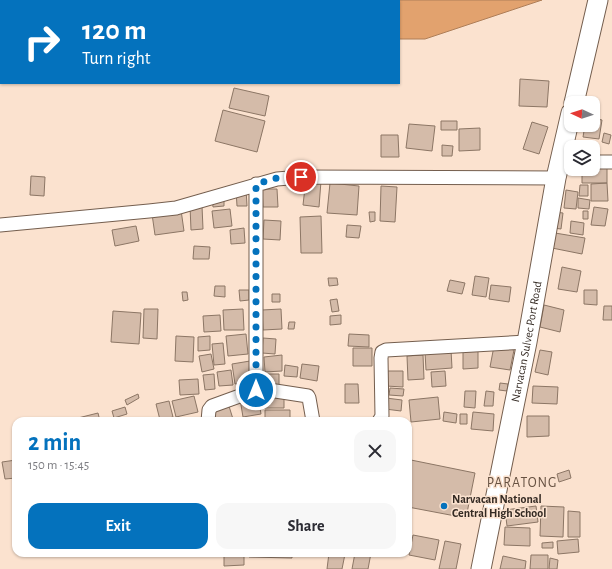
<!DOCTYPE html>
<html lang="en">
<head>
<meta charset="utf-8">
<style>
	:root { --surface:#fff; --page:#f7f7f7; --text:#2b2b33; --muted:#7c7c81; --accent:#0472bd }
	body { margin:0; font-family:"Alegreya Sans",sans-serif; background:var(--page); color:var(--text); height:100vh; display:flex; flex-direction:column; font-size:15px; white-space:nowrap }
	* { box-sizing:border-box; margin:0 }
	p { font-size:13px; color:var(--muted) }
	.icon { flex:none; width:22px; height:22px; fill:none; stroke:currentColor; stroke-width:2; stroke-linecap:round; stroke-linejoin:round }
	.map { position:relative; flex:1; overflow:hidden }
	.sheet { position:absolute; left:12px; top:417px; width:400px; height:140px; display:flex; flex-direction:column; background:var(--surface); border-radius:12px; box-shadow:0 1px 3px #0004 }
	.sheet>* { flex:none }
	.banner { position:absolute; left:0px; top:0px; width:400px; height:84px; box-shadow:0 1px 3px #0004; background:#0472bd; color:#fff; overflow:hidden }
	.needle { width:26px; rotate:273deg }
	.fabs { position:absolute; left:564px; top:96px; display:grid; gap:8px }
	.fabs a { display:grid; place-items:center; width:36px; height:36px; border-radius:8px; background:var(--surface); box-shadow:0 1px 3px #0004; font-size:20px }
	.pin { position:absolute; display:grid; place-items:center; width:34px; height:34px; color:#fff; margin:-17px; border:2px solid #fff; border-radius:50%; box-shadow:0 1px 4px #0007 }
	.me { position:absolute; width:44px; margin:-22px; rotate:0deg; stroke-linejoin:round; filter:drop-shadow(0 0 3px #0008) }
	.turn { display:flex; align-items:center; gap:14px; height:84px; padding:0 16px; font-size:18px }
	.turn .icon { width:52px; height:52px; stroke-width:2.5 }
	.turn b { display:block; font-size:28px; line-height:34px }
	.round { display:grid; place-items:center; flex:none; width:42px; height:42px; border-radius:12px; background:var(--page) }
	.summary { display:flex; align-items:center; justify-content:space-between; height:68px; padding:0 16px }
	h1 { font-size:24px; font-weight:700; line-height:30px; color:var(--accent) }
	.primary-button { display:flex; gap:8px; margin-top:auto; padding:8px 16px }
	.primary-button a { flex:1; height:46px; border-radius:12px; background:var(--accent); color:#fff; font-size:16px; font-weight:700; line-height:46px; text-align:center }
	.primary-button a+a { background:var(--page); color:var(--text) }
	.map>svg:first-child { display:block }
</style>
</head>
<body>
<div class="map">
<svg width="612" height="569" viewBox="0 0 612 569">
	<rect width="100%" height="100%" fill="#fbe2cf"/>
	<path fill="#e2a26e" stroke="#ae7e58" d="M0 0H542L425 39H399V1H1V47Z"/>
	<path fill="#d4bba9" stroke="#8c7665" d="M520 79 549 81 547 107 519 106Z
		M234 88 269 96 265 116 229 108Z
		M223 110 265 121 257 152 215 141Z
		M593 118 602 120 599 139 583 137 585 125H593Z
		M441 121H457V130H441Z
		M532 122 548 127 539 154 523 149Z
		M409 124 435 126 432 151 406 148Z
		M480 128V150L459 151V129Z
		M604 133 611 135 609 144 602 142Z
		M381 135H398L399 157H381Z
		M442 145 453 146 452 156H442Z
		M593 162H607V183H582V169H593Z
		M31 176 45 177 44 196 30 195Z
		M306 179 321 181 319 207 303 205Z
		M330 183 359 186 357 215 327 213Z
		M607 183 608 201H591V184Z
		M580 185H588V196H579Z
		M381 186 397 187 395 222 380 221Z
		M246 189 247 206H237L236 190Z
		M262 189H277L278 207H263Z
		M566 190 578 192 576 209 564 208Z
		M212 198H224V206L213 207Z
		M578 198 590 200 589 209 578 208Z
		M190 206H202L203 229 191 230Z
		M594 207 608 209 605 226 591 225Z
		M230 209 232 226 214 228 212 211Z
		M181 210 184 231 155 235 152 214Z
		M583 211H588V219H583Z
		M369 212H375V221L370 222Z
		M555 212 563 213 561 229 554 228Z
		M321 216 322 253H301L300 217Z
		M264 220 281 221 280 240 263 239Z
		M571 221 584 223 583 235 570 233Z
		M347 225 361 226 359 238 346 237Z
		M136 226 139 241 115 246 112 230Z
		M244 228 245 243 231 244 230 230Z
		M555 233 585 238 582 254 552 248Z
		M194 246 210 247 209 259H193Z
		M562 267 581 271 577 292 558 289Z
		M475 276 489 278 486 297 472 295Z
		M328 278H337L338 285 329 286Z
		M450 280 465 283 462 294 447 291Z
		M491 285 511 287 509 302 489 299Z
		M215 286H225V297L214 296Z
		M239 290H249V300L240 301Z
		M584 290H597V305L584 304Z
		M182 292H187L188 300 183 301Z
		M272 294H280V302H272Z
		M337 299 339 311 332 312 330 300Z
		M544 305 564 310 560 332 540 327Z
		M604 306H612V320H603Z
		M144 309H158L157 339 143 338Z
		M243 309 244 330H224L223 310Z
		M281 309 282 329 263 330 262 310Z
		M113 311 141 313 139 344 111 342Z
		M220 315 221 331 204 332 203 316Z
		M341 315V324L330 325V316Z
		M289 322H295L294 329H288Z
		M246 334 248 354 228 356 226 336Z
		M349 334 369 335V347L348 346Z
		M176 336 194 337 193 362 175 361Z
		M210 336V350L198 351V337Z
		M263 338 276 339 275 354 262 353Z
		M223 343 225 364 214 365 212 344Z
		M494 346 514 350 510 370 490 367Z
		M353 348H372V366H353Z
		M451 350 452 368 426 370 425 352Z
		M540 350 552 352 548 375 535 372Z
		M463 351H478V368L463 369Z
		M211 354 214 369 202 372 199 356Z
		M282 355V371L265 372 264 357Z
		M423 355 424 379 408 380 407 356Z
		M250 361 253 381 235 384 232 364Z
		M302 364 319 366 317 381 300 378Z
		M285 365 298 367 297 377 284 376Z
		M231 370 233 385 219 386 217 372Z
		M386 371H403V387L386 386Z
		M445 371 446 386 432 387 431 372Z
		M214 374 215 389 205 390 203 375Z
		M264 374H279V388H264Z
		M198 379 199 394 180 395 179 380Z
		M500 383 508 384 507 391 499 390Z
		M345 384H358L359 403H345Z
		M533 386 558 387 557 404 532 403Z
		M390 388 404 389 403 396 389 395Z
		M465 391H476L475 408 464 407Z
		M486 391 494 392 493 406H484Z
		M138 394 139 398 127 405 125 400Z
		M264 395 284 396V408H264Z
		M194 396 198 412 176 417 172 401Z
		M258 396 261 414 243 417 240 399Z
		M438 397 440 419 411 422 409 400Z
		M386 398 402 400 401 411 385 409Z
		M169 401 173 417 160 420 156 404Z
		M228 403 233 419 227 421H216L212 409Z
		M125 407 127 414 114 418 112 411Z
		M265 410H290V421H265Z
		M444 412 457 414 456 423 443 421Z
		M473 412 494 414 493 431 471 429Z
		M98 413 100 421H79L78 418Z
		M460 414H467V424H460Z
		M527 416H549V436L527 437Z
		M16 460V478L5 479 2 462Z
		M411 460 475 473 466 518 408 507V476Z
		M569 470 571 478 559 482 557 474Z
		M536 506 538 522 507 526 505 510Z
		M541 506 564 507 563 537 540 536Z
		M568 511 580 512V537H568Z
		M505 527 530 528V546L504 545Z
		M413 535 439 540 435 560 409 555Z
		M578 539 579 552 558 554 557 541Z
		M445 541 461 544 456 569H439Z
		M553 542V548H542V543Z
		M224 553H244V565L224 566Z
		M249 553H292V558L249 557Z
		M329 553 345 554 342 569H327Z
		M355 553H371L368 569H352Z
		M531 555H548V569H530Z
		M503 556 526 561 525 569H500Z
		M550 558 558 560 557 569H549Z"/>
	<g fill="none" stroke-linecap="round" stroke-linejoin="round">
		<defs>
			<path id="street" d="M593 162H612
				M256 184V390
				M0 225 149 211 176 208 277 179 301 177 556 178
				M208 421 209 410 212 406 256 390H269L308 396 309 398 313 421
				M379 421 382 416 381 358 382 352 386 350 527 342"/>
			<g id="secondary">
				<path d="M574 103 598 0"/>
				<path id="s1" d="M481 569 527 342 556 178 571 113"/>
			</g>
		</defs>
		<use href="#street" stroke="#745e4e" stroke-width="15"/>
		<use href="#secondary" stroke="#745e4e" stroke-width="21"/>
		<use href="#street" stroke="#fff" stroke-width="13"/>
		<use href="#secondary" stroke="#fff" stroke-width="19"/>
	</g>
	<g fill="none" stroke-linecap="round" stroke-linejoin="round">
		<path stroke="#0472bd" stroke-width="7" stroke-dasharray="0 12.6" d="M256 390V184L277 178 301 177"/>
	</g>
	<circle fill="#0472bd" stroke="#fbe2cf" stroke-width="1.5" cx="444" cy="506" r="4"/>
	<g text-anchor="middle" stroke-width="3" stroke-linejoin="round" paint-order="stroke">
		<g font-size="12" fill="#342a23" stroke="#fbe2cf">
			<text dy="4" stroke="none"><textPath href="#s1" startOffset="232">Narvacan Sulvec Port Road</textPath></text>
		</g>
		<g font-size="12" font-weight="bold" fill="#342a23" stroke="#fbe2cf" text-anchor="start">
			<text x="452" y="503">Narvacan National<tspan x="452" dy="14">Central High School</tspan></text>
		</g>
		<g font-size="14" letter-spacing="1" fill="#675242" stroke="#fbe2cf">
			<text x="522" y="487">PARATONG</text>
		</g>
	</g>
</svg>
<div class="fabs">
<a><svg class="needle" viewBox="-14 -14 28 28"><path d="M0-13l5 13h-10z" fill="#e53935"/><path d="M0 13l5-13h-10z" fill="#7c7c81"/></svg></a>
<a><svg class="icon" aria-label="layers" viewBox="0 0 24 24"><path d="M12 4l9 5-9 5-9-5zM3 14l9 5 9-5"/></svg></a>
</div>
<div class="pin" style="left:301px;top:177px;background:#d93025"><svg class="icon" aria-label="arrive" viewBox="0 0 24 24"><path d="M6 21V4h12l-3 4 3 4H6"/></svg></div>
<svg class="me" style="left:256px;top:390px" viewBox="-20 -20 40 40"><circle r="17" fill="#0472bd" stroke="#fff" stroke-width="3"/><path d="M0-11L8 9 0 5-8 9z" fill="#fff"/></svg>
<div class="banner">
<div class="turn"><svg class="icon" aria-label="right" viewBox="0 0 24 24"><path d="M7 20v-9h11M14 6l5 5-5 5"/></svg><div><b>120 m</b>Turn right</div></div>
</div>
<section class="sheet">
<div class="summary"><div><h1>2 min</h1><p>150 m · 15:45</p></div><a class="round"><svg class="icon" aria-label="close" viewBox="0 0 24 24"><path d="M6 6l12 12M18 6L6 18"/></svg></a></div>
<div class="primary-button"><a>Exit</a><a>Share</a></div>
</section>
</div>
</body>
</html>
